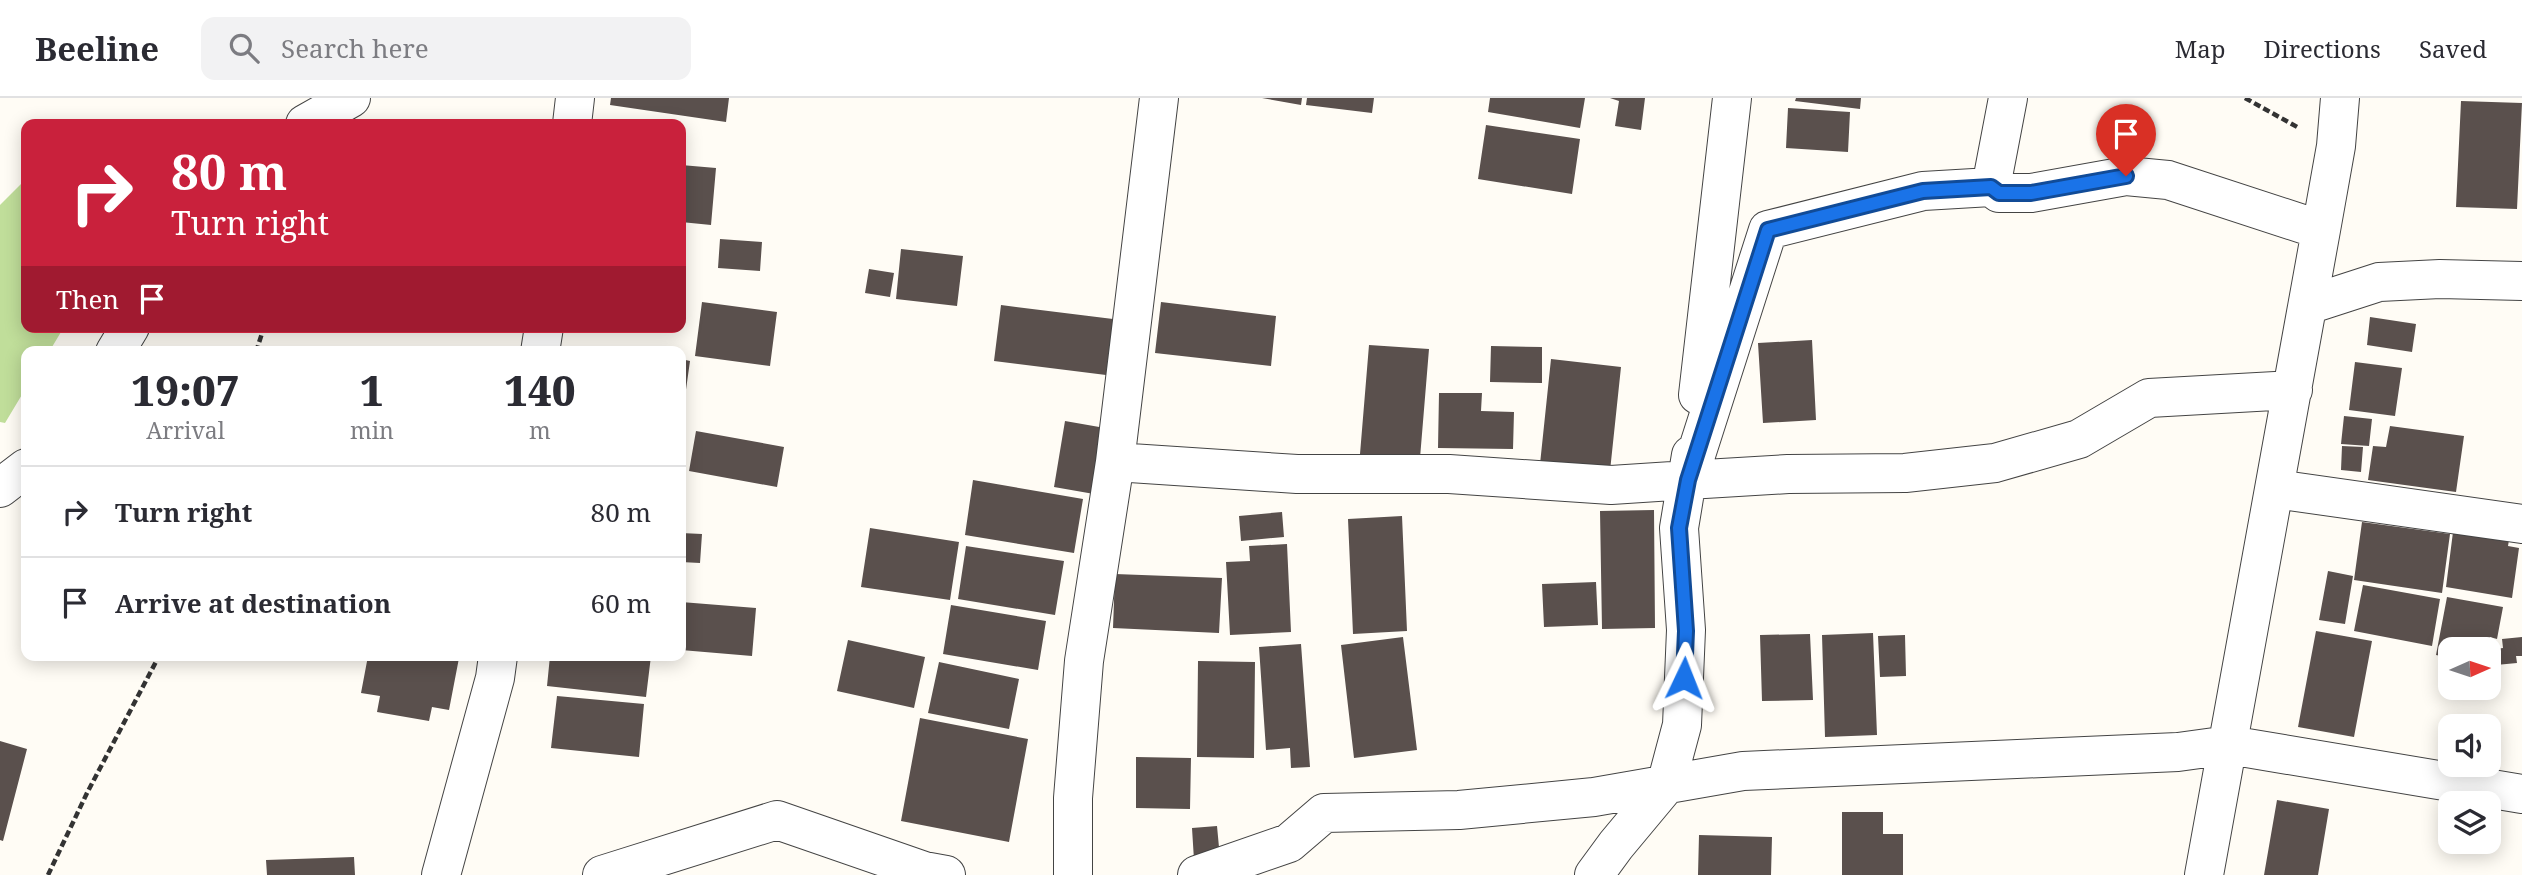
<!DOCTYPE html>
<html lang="en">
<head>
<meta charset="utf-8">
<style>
	:root { --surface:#fff; --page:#f2f2f3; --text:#2b2b33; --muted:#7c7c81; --line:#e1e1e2 }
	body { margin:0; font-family:"Noto Serif",serif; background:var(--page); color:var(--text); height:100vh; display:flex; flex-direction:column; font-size:26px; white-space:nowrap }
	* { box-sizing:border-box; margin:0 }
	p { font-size:23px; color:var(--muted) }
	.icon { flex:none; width:38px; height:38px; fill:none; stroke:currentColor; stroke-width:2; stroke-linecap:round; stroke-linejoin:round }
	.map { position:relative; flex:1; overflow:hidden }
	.details { position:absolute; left:21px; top:248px; width:665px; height:315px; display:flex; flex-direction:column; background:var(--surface); border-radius:14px; box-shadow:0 4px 18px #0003 }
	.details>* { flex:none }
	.guide { position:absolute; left:21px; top:21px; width:665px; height:214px; border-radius:14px; box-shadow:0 4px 18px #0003; background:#c9213c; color:#fff; overflow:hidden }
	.needle { width:46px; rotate:87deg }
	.buttons { position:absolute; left:2438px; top:539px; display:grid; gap:14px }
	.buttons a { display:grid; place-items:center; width:63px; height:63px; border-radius:14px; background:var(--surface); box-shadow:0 4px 18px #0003; font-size:35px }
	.pin { position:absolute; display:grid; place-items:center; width:60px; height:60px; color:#fff; margin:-72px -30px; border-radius:50% 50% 50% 0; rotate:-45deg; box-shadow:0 0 7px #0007 }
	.pin .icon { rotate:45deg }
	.me { position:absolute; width:77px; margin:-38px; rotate:2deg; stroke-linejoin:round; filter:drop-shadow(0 0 5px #0008) }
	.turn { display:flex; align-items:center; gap:24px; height:147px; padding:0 35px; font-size:32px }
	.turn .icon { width:91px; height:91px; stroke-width:2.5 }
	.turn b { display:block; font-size:49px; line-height:60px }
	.then { display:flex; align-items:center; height:66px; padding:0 35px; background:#0003; gap:14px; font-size:26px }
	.eta { display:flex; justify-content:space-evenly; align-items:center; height:119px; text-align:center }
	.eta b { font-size:42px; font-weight:800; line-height:49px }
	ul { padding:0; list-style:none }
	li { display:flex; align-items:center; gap:21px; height:91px; padding:0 35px; border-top:2px solid var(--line) }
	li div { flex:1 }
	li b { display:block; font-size:26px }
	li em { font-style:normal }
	header { display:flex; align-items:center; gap:42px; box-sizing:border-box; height:98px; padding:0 35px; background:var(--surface); border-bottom:2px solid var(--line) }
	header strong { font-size:33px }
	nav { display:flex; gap:38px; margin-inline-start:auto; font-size:24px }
	.search { width:490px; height:63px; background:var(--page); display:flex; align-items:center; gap:18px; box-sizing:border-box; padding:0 24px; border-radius:14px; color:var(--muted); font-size:26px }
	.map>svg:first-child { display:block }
</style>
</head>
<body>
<header>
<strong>Beeline</strong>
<div class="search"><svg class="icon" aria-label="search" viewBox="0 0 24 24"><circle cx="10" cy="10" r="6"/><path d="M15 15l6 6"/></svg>Search here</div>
<nav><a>Map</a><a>Directions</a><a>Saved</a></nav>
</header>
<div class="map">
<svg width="2522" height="777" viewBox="0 0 2522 777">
	<rect width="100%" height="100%" fill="#fffcf5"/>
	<path fill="#c0de9a" d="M26 81V229H64L49 254H26V290L5 325 0 324V107Z"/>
	<path fill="#5a504d" d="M611 0H729L726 24 610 7Z
		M1262 0H1302L1301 7Z
		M1307 0H1374L1372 15 1306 7Z
		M1490 0H1585L1580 30 1488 14Z
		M1610 0H1645L1641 32 1615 28 1619 3Z
		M1796 0H1861L1860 11 1795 3Z
		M2461 3 2522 5 2517 111 2456 109Z
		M1788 10 1850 14 1848 54 1786 50Z
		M1486 27 1580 41 1572 96 1478 81Z
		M681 67 716 70 711 127 681 124Z
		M720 141 762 144 760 173 718 170Z
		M901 151 963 158 957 208 896 201Z
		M869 171 894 175 890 199 865 195Z
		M702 204 777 214 770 268 695 258Z
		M1161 204 1276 218 1271 268 1155 255Z
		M1001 207 1113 221 1106 277 994 263Z
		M2370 219 2416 226 2412 254 2367 247Z
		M1812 242 1816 322 1763 325 1758 245Z
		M1369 247 1429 251 1420 360 1360 356Z
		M1491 248 1542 249V285L1490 284Z
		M681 261 690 263 683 313H681Z
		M1551 261 1621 269 1610 373 1540 366Z
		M2355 264 2402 270 2395 318 2349 312Z
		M1439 295H1482L1481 313 1514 314 1513 351 1438 350Z
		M2344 318 2372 321 2369 348 2341 346Z
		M681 320 686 321 682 348H681Z
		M1065 323 1105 330 1094 396 1054 389Z
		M2390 328 2464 338 2456 394 2368 382 2373 348 2386 349Z
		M696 333 784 349 777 389 689 373Z
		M2342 348 2363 349 2361 374 2341 372Z
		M973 382 1083 401 1074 455 965 437Z
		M1654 412 1655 530 1602 531 1600 413Z
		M1282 414 1284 439 1241 443 1239 418Z
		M1402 418 1407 533 1353 536 1348 421Z
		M2362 424 2450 436 2442 495 2354 482Z
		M870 430 959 444 950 502 861 489Z
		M2453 434 2509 442 2508 448 2519 450 2512 500 2446 489Z
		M681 435 702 436 700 465 681 464Z
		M1287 446 1291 534 1230 537 1226 464 1250 463 1249 448Z
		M966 448 1064 463 1055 517 958 501Z
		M2328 473 2353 478 2345 526 2319 522Z
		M1115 476 1222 480 1219 535 1113 530Z
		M1596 484 1598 527 1544 529 1542 486Z
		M2363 487 2440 501 2432 548 2354 533Z
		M2447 499 2503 509 2497 541 2490 539 2488 551H2450V560L2436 557Z
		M681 504 756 510 752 558 681 552Z
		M951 507 1046 523 1038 572 943 556Z
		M2316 533 2372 543 2354 639 2298 629Z
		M1873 535 1877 637 1825 639 1822 537Z
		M1810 536 1813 602 1762 603 1760 537Z
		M1905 537 1906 578 1880 579 1878 538Z
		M1403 539 1417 652 1354 660 1341 547Z
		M2522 539V558H2516L2517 565 2496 567 2495 551 2503 550 2502 541Z
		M848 542 925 559 914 610 837 593Z
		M1301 546 1310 669 1291 670 1290 650 1266 652 1259 549Z
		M368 558 459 560 449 612 432 609 429 623 377 614 380 598 361 595Z
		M550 558H651L646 599 547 588Z
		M1198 563 1255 564 1254 660 1197 659Z
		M939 564 1019 581 1009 631 928 615Z
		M557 598 644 606 639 659 551 650Z
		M920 620 1028 641 1009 744 901 723Z
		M0 643 27 651 3 743 0 742Z
		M1136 659 1191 660 1190 711 1136 710Z
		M2277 702 2329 711 2318 777H2264Z
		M1842 714H1883V736H1903V777H1842Z
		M1217 728 1220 760 1194 762 1192 730Z
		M1699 737 1772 739 1771 777H1698Z
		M354 759 355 777H267L266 762Z"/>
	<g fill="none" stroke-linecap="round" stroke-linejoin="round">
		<defs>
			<path id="minor" d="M305 26 351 0
				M572 26 575 0
				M1991 89 2008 0
				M2308 207 2379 184 2440 181 2522 183
				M115 254 130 229
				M540 254 544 229
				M1698 297 1732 0
				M1115 364 1297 376H1449L1611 387 1688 382 1768 132 1923 93 1991 89 1999 95H2031L2126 78 2168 82 2321 132
				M1688 382 1788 376 1905 375 1995 365 2079 341 2149 300 2293 292
				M0 390 26 370
				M2275 391 2522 426
				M441 777 495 580 498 558
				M602 777 777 722 924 773 946 777
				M1073 777V700L1084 563 1115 364 1159 0
				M1197 777 1289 745 1324 715 1459 712 1594 699 1743 673 2178 654 2229 647 2522 696
				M1594 777 1616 747 1666 687 1682 627 1686 532 1679 430 1691 357
				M2204 777 2321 132 2336 48 2340 0"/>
		</defs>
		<use href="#minor" stroke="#444" stroke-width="40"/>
		<path stroke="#333" stroke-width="4.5" stroke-dasharray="7 3.5" stroke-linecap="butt" d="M2245 0 2299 30
			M256 254 264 229
			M48 777 87 695 159 558"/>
		<use href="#minor" stroke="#fff" stroke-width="38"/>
	</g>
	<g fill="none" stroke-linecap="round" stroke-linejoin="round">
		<defs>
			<path id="route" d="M1684 580 1686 533 1679 430 1688 382 1768 132 1923 93 1991 89 1999 95H2031L2126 78"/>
		</defs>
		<use href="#route" stroke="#114b97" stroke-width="18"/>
		<use href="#route" stroke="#1a73e8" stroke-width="12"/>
	</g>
</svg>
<div class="buttons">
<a><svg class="needle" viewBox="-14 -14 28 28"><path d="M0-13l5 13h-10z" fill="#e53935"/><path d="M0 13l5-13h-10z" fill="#7c7c81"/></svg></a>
<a><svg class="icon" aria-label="sound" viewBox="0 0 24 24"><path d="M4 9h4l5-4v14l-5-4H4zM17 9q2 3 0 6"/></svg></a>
<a><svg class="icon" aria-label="layers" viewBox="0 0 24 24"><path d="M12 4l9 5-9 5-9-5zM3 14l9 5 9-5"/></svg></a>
</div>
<div class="pin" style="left:2126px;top:78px;background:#d93025"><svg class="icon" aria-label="arrive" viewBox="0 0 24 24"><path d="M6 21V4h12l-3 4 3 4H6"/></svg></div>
<svg class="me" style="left:1684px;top:580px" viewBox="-20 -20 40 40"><path d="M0-17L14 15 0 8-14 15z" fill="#1a73e8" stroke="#fff" stroke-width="4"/></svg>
<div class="guide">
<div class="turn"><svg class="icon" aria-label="right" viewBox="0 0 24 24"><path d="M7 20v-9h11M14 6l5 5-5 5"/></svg><div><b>80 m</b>Turn right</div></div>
<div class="then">Then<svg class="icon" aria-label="arrive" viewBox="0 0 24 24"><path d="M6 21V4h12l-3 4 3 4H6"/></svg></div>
</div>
<section class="details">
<div class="eta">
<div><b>19:07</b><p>Arrival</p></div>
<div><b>1</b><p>min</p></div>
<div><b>140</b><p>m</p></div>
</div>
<ul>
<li><svg class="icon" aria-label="right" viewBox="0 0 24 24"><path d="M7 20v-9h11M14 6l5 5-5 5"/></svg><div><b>Turn right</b></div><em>80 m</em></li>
<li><svg class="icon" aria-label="arrive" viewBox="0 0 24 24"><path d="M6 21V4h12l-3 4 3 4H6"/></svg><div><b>Arrive at destination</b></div><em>60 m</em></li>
</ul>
</section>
</div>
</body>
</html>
